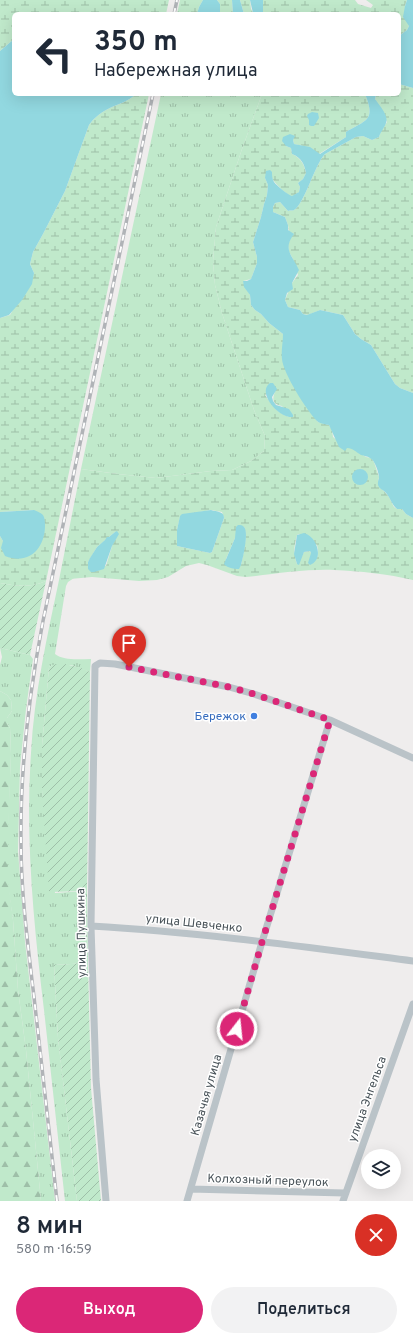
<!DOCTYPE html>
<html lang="ru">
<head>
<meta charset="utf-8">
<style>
	:root { --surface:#fff; --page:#f2f2f3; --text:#1f2937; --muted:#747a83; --accent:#db2777 }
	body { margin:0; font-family:Overpass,sans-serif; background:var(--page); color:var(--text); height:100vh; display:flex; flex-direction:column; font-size:15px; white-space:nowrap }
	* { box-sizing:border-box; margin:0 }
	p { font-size:13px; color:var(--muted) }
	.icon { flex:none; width:22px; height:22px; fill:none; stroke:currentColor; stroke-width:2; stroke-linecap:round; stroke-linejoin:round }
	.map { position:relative; height:1201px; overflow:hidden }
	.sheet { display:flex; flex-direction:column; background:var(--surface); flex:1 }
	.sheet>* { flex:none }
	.banner { position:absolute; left:12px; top:12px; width:389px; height:84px; border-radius:6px; box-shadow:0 4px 16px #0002; background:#fff; color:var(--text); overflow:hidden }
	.tools { position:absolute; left:361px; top:1149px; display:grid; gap:8px }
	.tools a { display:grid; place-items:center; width:40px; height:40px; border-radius:50%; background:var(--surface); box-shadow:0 4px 16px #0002; font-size:20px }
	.pin { position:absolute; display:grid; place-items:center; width:34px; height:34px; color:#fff; margin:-41px -17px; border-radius:50% 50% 50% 0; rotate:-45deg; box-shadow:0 0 4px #0007 }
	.pin .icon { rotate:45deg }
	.me { position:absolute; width:44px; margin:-22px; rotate:16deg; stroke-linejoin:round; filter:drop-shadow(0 0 3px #0008) }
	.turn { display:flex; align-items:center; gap:14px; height:84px; padding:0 16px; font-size:18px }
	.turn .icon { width:52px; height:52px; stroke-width:2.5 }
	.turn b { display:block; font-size:28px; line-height:34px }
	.round { display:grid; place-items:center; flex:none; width:42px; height:42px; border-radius:21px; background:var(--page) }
	.head { display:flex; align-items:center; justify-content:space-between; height:68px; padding:0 16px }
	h1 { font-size:24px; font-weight:600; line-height:30px }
	.cta { display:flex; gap:8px; margin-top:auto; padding:8px 16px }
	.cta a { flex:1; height:46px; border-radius:24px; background:var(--accent); color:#fff; font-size:16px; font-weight:600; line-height:46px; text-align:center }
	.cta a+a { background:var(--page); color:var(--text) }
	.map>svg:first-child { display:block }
</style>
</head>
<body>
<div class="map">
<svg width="413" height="1201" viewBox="0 0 413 1201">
	<defs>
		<pattern id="grass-tufts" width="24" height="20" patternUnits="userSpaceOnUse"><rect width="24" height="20" fill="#c0e9cb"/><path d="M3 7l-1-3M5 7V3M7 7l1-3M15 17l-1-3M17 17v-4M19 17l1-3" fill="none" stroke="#9ebfa8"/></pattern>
		<pattern id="forest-firs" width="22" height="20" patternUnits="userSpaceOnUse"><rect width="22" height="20" fill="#c0e9cb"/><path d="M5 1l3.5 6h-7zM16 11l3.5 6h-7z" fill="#9ebfa8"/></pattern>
		<pattern id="wetland-marsh" width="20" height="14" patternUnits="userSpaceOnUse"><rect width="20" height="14" fill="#c0e9cb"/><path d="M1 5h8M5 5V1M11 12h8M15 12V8" fill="none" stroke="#9ebfa8"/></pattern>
		<pattern id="garden-furrows" width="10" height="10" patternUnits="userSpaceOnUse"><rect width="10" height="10" fill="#c0e9cb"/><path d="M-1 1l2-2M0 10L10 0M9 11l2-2" fill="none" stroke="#9ebfa8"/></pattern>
	</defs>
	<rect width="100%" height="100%" fill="#efeded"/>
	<path fill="url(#grass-tufts)" d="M161 94H262L242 149 216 227 213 261 215 285 222 313 254 410 265 436 264 451 251 461 232 470 211 471 156 478 118 474 81 469Z
		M74 578 68 582 66 586 55 654C64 661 79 659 91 659L90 672 71 665H52L49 667 42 746V790L55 893 87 891 88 963 54 965 58 1038 77 1201H65C58 1137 51 1074 44 1010 34 926 25 839 31 753 34 695 47 637 59 580Z
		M0 648 30 655 33 659 26 709 20 767 18 851 25 942 55 1201H41L26 1050 18 990 13 920 6 871 11 754 10 728 7 723V718L12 711 11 700 7 695 0 691V665L2 657Z"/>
	<path fill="url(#forest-firs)" d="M0 691 7 695 11 700 12 711 7 718V723L10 728 11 754 7 871 13 920 18 990 26 1050 41 1201H0Z"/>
	<path fill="url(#wetland-marsh)" fill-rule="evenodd" d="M0 0H169L166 14H87L65 12 45 14H14V39L0 51Z
		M180 0H203L199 7 197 14H177Z
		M217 0H232L233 14H220V4Z
		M240 0H250L251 9 254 14H244Z
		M263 0H355L358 4 371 8 373 5 366 0H407L405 6 409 26 407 30 399 36V14H263Z
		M399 84 413 88V393L400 388 395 384 371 345 361 339 355 334 343 315 320 310 308 315 303 314 300 310 288 307 285 300 292 283 298 275 292 257 289 252 288 245 290 239 288 225 285 217 273 212V207L275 203 280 202 288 211C290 210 292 211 294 210 304 205 315 164 325 154L356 137 363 136 372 140 379 137 381 131 387 122 375 99 376 95 399 94Z
		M136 94H149L46 581C30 588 17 586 0 583V536L3 541 34 510 0 512V318L10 315 34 273 30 264 33 252 43 234 65 191 89 125C94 118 100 113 108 109 117 104 128 102 136 94Z
		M262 94H365C376 121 366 120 346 132V137L319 154 303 146 294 144 293 140 294 136 286 146 291 148 292 154C301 158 304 164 306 173L303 179 298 183 300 187 299 192 292 197C286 194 275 184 272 178H265L268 185 267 195 264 204 261 217 254 239 253 242 257 257V263L251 279 243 281 250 295 251 305 255 310 261 314 269 323 283 334V344L294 387 318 422 329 425 332 430 333 437 347 448H352L366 457 371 458 374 462 379 477 378 482 380 488 384 491 389 497 394 507 397 509H402L406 514 413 518V580C388 574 360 571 334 570 305 569 275 574 246 577L237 576 207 565 199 563 186 566 168 577 157 580 139 581 92 577 59 580 81 469 118 474 156 478 211 471 232 470 251 461 264 451 265 436 254 410 222 313 215 285 213 261 216 227 242 149ZM276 389C273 397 270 404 282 406L289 417C277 413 272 405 265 395ZM211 510 222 512 224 518 212 552 210 553 177 546V530L180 517 182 515ZM244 527C248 536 243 555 241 565L226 559 235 538ZM115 532 112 546 106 566 88 562 97 547ZM299 534 317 545 318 550 317 558 311 557V553L310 551 304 552 302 556 297 564C293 552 294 547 297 535Z"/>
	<path fill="url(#garden-furrows)" d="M46 581 30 655 0 648V583C17 586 30 588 46 581Z
		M65 664 81 668 90 672 87 891 49 892 42 790V746L49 667 52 665Z
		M88 963 91 1088 101 1201H77L58 1038 54 965Z"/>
	<path fill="#92d8e0" d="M203 0H217L220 4V14H197L199 7Z
		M232 0H240L244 14H233Z
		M250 0H263V14L253 13Z
		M407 0H413V88L399 84V36L407 30 409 26 403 17 405 6Z
		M14 39V94H136C128 102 117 104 108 109 100 113 94 118 89 125L65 191 43 234 33 252 30 264 34 273 32 284 22 300 9 315 0 318V51Z
		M365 94H379L376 95 375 99C379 105 389 115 386 123 385 127 381 131 379 137L372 140 363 136 356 137 325 154C315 164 304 205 294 210 293 211 290 210 288 211L280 202 275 203 273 207V212L285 217 288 225V230L294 234C282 250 293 256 299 270L292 283 293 289 287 293 285 300 288 307 300 310 303 314 307 315 320 310 343 315 355 334 361 339 371 345 395 384 400 388 413 393V518L406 514 402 509H397C391 504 390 496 384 491 382 489 381 490 379 487 377 484 378 481 379 478 379 473 375 460 370 458 367 456 364 456 361 455 356 452 353 448 347 448L345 451 339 447 329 425C325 424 320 424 317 421 307 411 283 373 282 359 281 351 283 342 283 334L269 323 261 314 255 310 251 305 250 295 244 287 243 281H247L251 279 257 263V257L253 242 254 239 261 217 264 204 267 195 268 185 265 178 266 171 270 170 272 172C272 175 272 179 274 182 276 185 288 195 292 196L299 192 300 187 298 183 303 179 306 173C304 164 302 158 292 154L291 148 286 146 282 141 283 137 290 134 295 136 293 140 294 144 310 147 320 154 346 137V132C366 120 376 121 365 94Z
		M312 112 318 113 319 118 314 126H311L309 125V120L307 116 308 114Z
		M270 383H273L277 389 272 397 273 401 276 405 289 409 293 415V417C280 419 256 393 270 383Z
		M352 477a8 8 0 1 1 16 0a8 8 0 1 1-16 0Z
		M34 510C37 511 41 513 43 515 45 518 45 523 45 527 44 550 28 565 5 556L1 548 3 541 0 536V512Z
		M211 510C217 512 224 511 224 518L212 552 210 553 177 546V530L180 516 182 514Z
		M238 525C241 525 242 525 244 527 249 532 243 558 241 565L239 569C234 569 227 568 224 564L235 538 236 527Z
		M117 531 119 534 112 546 104 569 94 572H91L88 569V562L90 558 97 547 105 540 107 537H109L115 532Z
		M304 533C318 537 324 560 310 565L308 563 311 553 310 551 304 552 299 565 297 564 294 554 297 535Z"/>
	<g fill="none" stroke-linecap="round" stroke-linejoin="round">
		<path stroke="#bac3c8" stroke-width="7" d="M91 926C199 932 306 947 413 961
			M191 1189 345 1193
			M106 1201 96 1079 91 926 95 666 100 663 115 664 229 687 254 694 330 720 413 758
			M187 1201 262 942 330 720
			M343 1201 413 1004"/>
		<defs>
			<path id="rail" d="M174 14 177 0
				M57 1201C49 1133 42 1065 34 997 28 946 21 894 21 843 20 768 29 694 43 621L153 94"/>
		</defs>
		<use href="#rail" stroke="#b0b3b7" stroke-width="3.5"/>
		<use href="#rail" stroke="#fff" stroke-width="2" stroke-dasharray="6" stroke-linecap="butt"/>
	</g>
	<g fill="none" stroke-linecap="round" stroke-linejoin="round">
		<path stroke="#db2777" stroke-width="7" stroke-dasharray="0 12.6" d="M129 667 229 687 254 694 330 720 262 942 237 1029"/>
	</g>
	<circle fill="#3f7fe0" stroke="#fff" stroke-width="1.5" cx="254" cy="716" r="4"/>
	<g text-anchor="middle" stroke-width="3" stroke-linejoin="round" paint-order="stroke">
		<g font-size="12" fill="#366cbe" stroke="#fff" text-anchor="end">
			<text x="246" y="720">Бережок</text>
		</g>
		<g font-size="12" fill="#485258" stroke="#fff">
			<text transform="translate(194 923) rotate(6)" y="4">улица Шевченко</text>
			<text transform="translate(81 933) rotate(-91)" y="4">улица Пушкина</text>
			<text transform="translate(206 1095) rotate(-74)" y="4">Казачья улица</text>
			<text transform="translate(367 1099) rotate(-70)" y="4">улица Энгельса</text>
			<text transform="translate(268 1180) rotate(2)" y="4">Колхозный переулок</text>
		</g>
	</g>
</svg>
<div class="tools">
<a><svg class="icon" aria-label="layers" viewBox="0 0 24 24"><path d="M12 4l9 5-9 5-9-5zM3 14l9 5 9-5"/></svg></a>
</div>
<div class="pin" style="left:129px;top:667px;background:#d93025"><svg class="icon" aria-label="arrive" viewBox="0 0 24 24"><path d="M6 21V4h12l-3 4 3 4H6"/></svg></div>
<svg class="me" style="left:237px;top:1029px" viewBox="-20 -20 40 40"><circle r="17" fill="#db2777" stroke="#fff" stroke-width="3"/><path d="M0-11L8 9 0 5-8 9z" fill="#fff"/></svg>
<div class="banner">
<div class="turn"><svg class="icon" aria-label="left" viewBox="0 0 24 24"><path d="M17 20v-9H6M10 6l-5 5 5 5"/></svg><div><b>350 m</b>Набережная улица</div></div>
</div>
</div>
<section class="sheet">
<div class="head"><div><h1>8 мин</h1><p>580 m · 16:59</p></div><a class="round" style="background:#d93025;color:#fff"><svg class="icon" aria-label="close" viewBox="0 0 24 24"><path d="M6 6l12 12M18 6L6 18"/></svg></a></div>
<div class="cta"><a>Выход</a><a>Поделиться</a></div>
</section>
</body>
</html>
